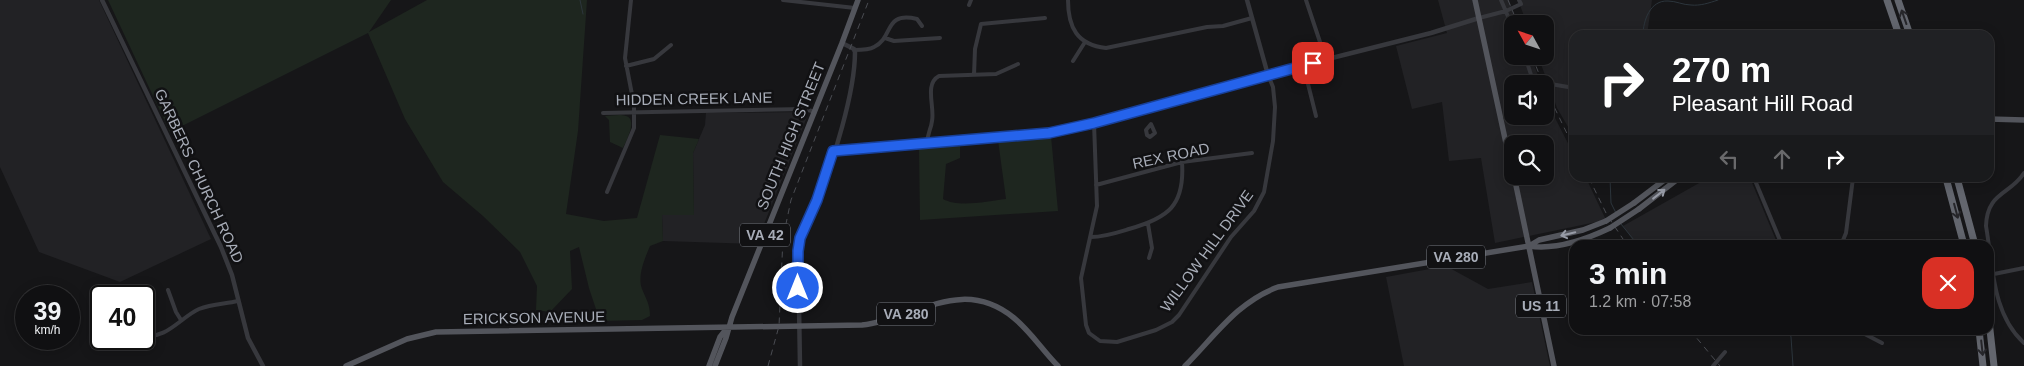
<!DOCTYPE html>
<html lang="en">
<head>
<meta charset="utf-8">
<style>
	:root { --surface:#101012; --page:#1e1e20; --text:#f1f3f6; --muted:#9c9d9f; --line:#303032 }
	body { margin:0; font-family:Arial,sans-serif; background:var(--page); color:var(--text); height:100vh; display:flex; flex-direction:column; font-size:19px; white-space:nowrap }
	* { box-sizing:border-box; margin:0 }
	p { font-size:16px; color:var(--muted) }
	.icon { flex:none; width:28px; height:28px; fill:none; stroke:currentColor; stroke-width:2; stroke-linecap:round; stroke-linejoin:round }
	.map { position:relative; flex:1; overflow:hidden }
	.drawer { position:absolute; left:1569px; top:240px; width:425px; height:95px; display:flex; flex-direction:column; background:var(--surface); border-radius:15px; box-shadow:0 2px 12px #0003,0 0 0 1px var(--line) }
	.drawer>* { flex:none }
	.guide { position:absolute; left:1569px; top:30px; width:425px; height:152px; border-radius:15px; box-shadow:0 2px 12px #0003,0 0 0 1px var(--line); background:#202124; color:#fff; overflow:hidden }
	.needle { width:32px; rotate:310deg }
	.fabs { position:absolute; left:1504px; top:15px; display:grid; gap:10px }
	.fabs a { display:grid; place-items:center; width:50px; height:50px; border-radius:10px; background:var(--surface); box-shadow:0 2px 12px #0003,0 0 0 1px var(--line); font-size:25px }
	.speed { position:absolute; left:15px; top:285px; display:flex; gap:10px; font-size:25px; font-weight:700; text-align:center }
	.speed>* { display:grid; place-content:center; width:65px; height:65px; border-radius:50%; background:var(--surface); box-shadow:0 2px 12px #0003,0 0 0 1px var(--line); line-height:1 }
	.speed small { font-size:12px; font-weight:400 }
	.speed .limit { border:2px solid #111; border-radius:8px; background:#fff; color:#111 }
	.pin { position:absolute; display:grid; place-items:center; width:42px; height:42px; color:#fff; margin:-21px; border-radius:10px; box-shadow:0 2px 8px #0006 }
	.me { position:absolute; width:55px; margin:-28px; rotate:0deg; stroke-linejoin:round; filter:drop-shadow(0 0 4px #0008) }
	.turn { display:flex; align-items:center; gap:18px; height:105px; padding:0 20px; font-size:22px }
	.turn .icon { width:65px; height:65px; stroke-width:2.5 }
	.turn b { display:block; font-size:35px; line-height:42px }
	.lanes { display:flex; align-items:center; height:48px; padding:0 20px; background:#0003; justify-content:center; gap:25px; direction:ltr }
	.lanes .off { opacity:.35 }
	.round { display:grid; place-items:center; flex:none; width:52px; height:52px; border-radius:15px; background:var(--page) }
	.head { display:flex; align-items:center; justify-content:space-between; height:85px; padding:0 20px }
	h1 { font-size:30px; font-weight:700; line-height:38px }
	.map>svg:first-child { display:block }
</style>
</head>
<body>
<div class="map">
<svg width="2024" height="366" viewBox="0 0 2024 366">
	<rect width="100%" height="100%" fill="#161618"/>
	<path fill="#222225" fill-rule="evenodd" d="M0 0H99L211 239 120 282 39 252 0 167Z
		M1438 0H1509L1518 24H1512V56H1531L1541 84H1512V116H1545V94L1554 116 1574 155V178H1586L1606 220 1495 243 1481 158 1449 161 1442 102 1412 109 1396 46 1447 33ZM1512 144H1545V176H1512Z
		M1518 0H1652L1647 35H1574V137L1557 108 1538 56H1545V24H1527Z
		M804 112 807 117 756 244 663 241 662 215H694L693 153 705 125 706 113Z
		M1708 178H1750L1778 245H1636L1623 226Z
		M1446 266 1488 289 1532 282 1550 366H1404L1386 277Z"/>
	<path fill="#1e261f" d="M108 0H391L369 32 427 0H587L578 131 566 214 604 221 637 218 660 135 699 139 693 153 694 215H662L663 241 650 246C645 258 637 276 642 289 646 299 650 304 650 316L642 320 600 321 589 288 579 247 570 251 572 289 550 312 536 310 537 286 520 252 483 216 443 182 405 119 368 33 170 132Z
		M605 116C611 116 620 114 626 116 638 119 626 142 623 148L610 142 609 120Z
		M1051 136 1058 211 920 220 919 148 960 146V158L946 164 943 199C959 208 988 201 1006 199L998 140Z"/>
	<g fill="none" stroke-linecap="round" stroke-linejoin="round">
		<path stroke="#2c353c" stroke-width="1" d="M580 0 583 14
			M1643 35C1643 21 1650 0 1668 1 1676 1 1683 5 1691 5 1700 6 1709 3 1718 0
			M1610 178 1611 203 1616 213
			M1621 224 1638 245
			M1789 330 1791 337 1793 366"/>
		<path stroke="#37383d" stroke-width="4" d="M783 0 855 8
			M1068 0C1068 27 1077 45 1106 48L1207 27 1223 26 1252 18
			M1306 0 1326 60
			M1501 0 1512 26
			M969 5 971 0
			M1479 18 1506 11 1521 4 1519 0
			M885 38 894 41 940 38
			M854 50C861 50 869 50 874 47 894 38 883 11 917 19L922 26
			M1525 56 1533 81 1574 88
			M1073 61 1085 42
			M626 66 654 59 671 45
			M1300 66 1308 84 1316 116
			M974 75 975 49 981 24 1045 18
			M603 113 805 109 815 112
			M1094 123 1097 206 1081 278 1086 325 1089 333 1100 341 1117 342 1156 330 1172 322 1179 315 1231 237 1254 211 1264 192 1273 141 1275 107 1273 87 1268 75
			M1151 124 1155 133 1150 137 1147 135 1146 130Z
			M927 145C927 133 931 130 932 121 935 107 924 84 939 76L996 74 1018 64
			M2024 173C2010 195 1987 192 1986 226 1993 266 1992 314 2024 343
			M1754 178 1782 245
			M1096 185 1182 162 1252 153
			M607 192 634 128V105L625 58 631 0
			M1148 224 1152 248 1149 258
			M1091 237C1104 237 1116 233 1129 229 1168 218 1185 206 1182 162
			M1841 245 1846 233 1853 178
			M1994 274 2024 268
			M168 290 176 312 181 320
			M1857 330 1882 343
			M144 335C166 340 181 317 199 309 212 304 225 304 238 301
			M1713 366 1725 352"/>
		<path stroke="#37383d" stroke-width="4.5" d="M102 0 221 247 232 275 248 338 263 366
			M1247 0 1268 75
			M833 151 1049 133 1070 129 1300 66 1431 33 1479 18
			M800 366 798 245C802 229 812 215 818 200 833 161 855 93 855 52L854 49 842 43"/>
		<path stroke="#53555c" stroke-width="5.5" d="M1475 0 1512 171
			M1989 119 2024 120
			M1514 176 1554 366
			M1634 203 1667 178
			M1639 209 1679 178
			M1529 246 1539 240 1583 230 1606 221
			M346 366 407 339 436 332 862 325C917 319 961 275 1014 318 1031 332 1043 351 1058 366
			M709 366 720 337 727 328
			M715 366 726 338 732 317 842 43 858 0
			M1185 366C1215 336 1237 302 1278 287L1529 246C1555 250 1587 239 1610 228"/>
		<path stroke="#63666e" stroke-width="7" d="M1887 0 1899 35
			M1898 0 1910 35
			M1946 178 1964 245
			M1957 178 1975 245
			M1989 321 1994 366
			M1979 330 1983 366"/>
		<path stroke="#4a4c52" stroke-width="1" stroke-dasharray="6 5" stroke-linecap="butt" d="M1508 0 1518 24
			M1532 56 1543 84
			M1545 88 1574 148
			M1589 178 1607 215 1627 245
			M1690 330 1720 366
			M768 366 779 326 783 238 791 200 869 0"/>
		<path stroke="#53555c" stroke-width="5.5" d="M1606 221 1634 203
			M1610 228 1639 209"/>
	</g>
	<defs><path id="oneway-shaft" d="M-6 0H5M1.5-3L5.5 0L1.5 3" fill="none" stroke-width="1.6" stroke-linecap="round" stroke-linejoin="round" transform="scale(1.25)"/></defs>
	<g stroke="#26262a">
		<use href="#oneway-shaft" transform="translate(1904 17) rotate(-109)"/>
		<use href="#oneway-shaft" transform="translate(1956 211) rotate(75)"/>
		<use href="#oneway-shaft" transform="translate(1982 348) rotate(84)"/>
	</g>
	<g stroke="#979ba6">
		<use href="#oneway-shaft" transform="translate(1659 194) rotate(-38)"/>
		<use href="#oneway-shaft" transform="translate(1568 234) rotate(166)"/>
	</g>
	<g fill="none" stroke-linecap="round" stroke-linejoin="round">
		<defs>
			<path id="route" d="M798 288V251L800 238 817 200 833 151 1049 133 1094 123 1313 63"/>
		</defs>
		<use href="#route" stroke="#184099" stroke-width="12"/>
		<use href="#route" stroke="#2563eb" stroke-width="9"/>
	</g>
	<g text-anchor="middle" stroke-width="5" stroke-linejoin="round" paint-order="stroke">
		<g fill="#111113" stroke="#7b7e86" stroke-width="1">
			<rect x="740" y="223.5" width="50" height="23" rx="4"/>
			<rect x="1427" y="245.5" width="58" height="23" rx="4"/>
			<rect x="1516" y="294.5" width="50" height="23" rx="4"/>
			<rect x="877" y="302.5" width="58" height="23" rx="4"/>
		</g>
		<g font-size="14" font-weight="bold" fill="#a8adb8">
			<text x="765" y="240">VA 42</text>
			<text x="1456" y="262">VA 280</text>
			<text x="1541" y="311">US 11</text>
			<text x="906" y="319">VA 280</text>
		</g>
		<g font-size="15" fill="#a8adb8" stroke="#111113">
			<text transform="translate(694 99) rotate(-1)" y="5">HIDDEN CREEK LANE</text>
			<text transform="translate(791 136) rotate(-68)" y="5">SOUTH HIGH STREET</text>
			<text transform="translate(1171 156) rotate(-12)" y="5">REX ROAD</text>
			<text transform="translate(199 176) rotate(65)" y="5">GARBERS CHURCH ROAD</text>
			<text transform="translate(1207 251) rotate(-54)" y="5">WILLOW HILL DRIVE</text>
			<text transform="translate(534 318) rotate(-1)" y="5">ERICKSON AVENUE</text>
		</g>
	</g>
</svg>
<div class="fabs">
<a><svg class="needle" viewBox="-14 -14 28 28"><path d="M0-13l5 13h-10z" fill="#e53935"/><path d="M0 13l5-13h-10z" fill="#9c9d9f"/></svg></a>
<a><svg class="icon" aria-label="sound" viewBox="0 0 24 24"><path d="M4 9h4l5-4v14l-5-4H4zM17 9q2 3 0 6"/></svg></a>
<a><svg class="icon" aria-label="search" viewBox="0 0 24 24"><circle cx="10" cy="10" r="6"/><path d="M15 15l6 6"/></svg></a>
</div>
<div class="speed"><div>39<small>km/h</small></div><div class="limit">40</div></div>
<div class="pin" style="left:1313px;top:63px;background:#d93025"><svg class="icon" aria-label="arrive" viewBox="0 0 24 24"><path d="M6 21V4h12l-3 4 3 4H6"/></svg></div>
<svg class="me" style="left:798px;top:288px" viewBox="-20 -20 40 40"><circle r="17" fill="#2563eb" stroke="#fff" stroke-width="3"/><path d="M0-11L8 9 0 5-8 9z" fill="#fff"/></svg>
<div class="guide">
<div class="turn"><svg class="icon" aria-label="right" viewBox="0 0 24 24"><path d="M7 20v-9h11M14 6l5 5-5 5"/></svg><div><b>270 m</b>Pleasant Hill Road</div></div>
<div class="lanes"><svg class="icon off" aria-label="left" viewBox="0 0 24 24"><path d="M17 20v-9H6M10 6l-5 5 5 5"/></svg><svg class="icon off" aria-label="ahead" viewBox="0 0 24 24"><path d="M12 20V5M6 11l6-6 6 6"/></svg><svg class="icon" aria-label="right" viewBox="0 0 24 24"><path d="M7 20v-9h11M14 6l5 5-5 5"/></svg></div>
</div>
<section class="drawer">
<div class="head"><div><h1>3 min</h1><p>1.2 km · 07:58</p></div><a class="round" style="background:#d93025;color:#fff"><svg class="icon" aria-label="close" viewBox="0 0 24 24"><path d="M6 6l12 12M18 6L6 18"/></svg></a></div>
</section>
</div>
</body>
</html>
